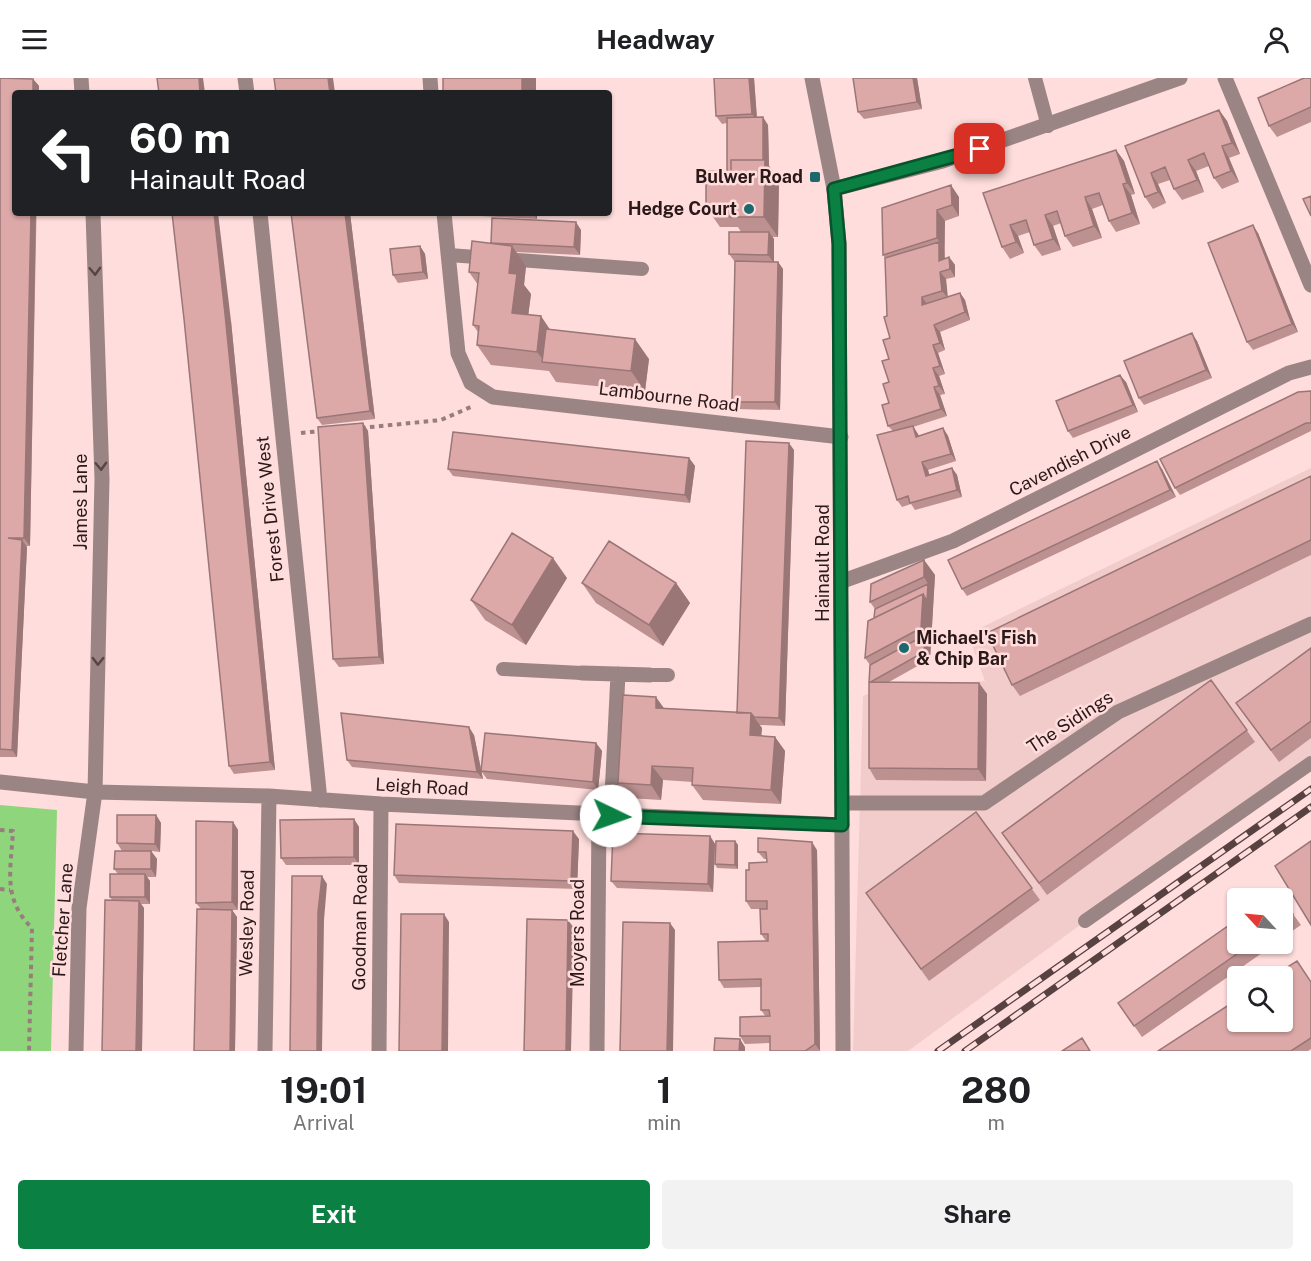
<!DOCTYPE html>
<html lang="en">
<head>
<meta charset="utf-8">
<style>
	:root { --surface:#fff; --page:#f2f2f2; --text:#202124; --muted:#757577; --accent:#0b8043 }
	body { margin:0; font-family:"Public Sans",sans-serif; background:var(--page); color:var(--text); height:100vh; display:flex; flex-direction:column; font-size:22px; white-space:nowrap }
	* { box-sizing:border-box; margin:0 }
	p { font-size:20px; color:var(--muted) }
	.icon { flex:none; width:33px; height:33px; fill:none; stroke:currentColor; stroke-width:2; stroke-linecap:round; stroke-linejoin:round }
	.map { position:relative; height:973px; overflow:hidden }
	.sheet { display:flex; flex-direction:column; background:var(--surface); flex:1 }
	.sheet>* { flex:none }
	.banner { position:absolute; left:12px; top:12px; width:600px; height:126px; border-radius:6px; box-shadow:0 2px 4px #0004; background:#202124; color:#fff; overflow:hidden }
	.needle { width:39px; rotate:296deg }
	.controls { position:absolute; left:1227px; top:810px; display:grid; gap:12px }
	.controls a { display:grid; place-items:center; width:66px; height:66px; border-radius:6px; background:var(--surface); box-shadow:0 2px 4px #0004; font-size:30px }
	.pin { position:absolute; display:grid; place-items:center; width:51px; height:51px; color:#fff; margin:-26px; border-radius:12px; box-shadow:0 3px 9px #0006 }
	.me { position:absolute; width:66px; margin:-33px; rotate:93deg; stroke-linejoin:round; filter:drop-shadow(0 0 4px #0008) }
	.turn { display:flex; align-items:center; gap:21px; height:126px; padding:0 18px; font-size:27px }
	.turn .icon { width:78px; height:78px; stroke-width:2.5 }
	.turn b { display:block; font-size:42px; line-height:51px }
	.eta { display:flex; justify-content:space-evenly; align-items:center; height:102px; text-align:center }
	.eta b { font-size:36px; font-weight:700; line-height:42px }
	.primary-button { display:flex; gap:12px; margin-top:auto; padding:12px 18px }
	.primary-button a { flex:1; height:69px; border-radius:6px; background:var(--accent); color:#fff; font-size:24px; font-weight:700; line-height:69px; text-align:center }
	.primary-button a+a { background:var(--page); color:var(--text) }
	header { display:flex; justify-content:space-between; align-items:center; height:78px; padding:0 18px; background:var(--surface); font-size:27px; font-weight:700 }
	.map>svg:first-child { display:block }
</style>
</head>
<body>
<header><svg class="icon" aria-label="menu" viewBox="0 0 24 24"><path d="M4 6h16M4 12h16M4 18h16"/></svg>Headway<svg class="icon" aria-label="person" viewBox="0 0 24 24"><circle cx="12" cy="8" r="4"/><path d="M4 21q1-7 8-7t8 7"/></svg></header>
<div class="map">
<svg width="1311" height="973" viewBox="0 0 1311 973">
	<rect width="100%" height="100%" fill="#fedddc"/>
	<path fill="#f1cccb" d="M1311 390V678L908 973H853L863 618 874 613 985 603 968 556Z"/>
	<path fill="#8ed57c" d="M0 727 57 732 51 973H0Z"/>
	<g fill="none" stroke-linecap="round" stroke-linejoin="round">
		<path stroke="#987d7d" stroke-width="4" stroke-dasharray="4.5 4.5" stroke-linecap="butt" d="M361 350 441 342 473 328
			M301 355 321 353
			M0 752 13 753C11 791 2 821 32 850L29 973
			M0 811 10 812"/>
		<path stroke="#9b8584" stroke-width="14" d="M1035 0 1048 48
			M449 177 642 191
			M503 591 582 595
			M650 597H668
			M1085 843 1311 685"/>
		<path stroke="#9b8584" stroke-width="15" d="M81 0 82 15
			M245 0 247 15
			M430 0 431 15
			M1225 0 1311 207
			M834 111 943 83 1180 0
			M260 135 320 722
			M444 135 458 275 471 305 493 319 841 359
			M843 503 953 463 1289 295 1311 289
			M582 595 650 597
			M0 704 95 714 269 718 381 726 842 747
			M842 725H984L1118 634 1311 546
			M611 738 618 596
			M76 973 79 830 95 714 102 401 93 135
			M265 973 269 718
			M379 973 381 726
			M597 973 599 737"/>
		<path stroke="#9b8584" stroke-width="15" d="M812 0 834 111 839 166 843 973"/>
		<defs>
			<path id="rail" d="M938 973 1311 711
				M965 973 1311 729"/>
		</defs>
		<use href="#rail" stroke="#574141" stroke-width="7"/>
		<use href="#rail" stroke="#fedddc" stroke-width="4.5" stroke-dasharray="14" stroke-linecap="butt"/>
	</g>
	<path fill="#bd9190" d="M0 0 33 1 39 8 30 468H26L27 469 17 679H0Z
		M754 0 757 39 768 47 769 88 779 102 778 159H772L774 161V184H778L783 191 780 332 737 331 732 324 735 184 729 176 741 154 738 149H720L706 129 727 94V45L722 46 716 38Z
		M853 0H917L922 31 864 41 858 34Z
		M1311 0V44L1277 59 1269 48Z
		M1219 32 1227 43 1240 76 1229 80 1239 104 1222 111 1214 100 1209 88 1196 93 1204 114 1182 122 1174 111 1170 102 1158 106 1166 125 1153 131 1145 119 1125 68Z
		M1116 72 1124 83 1135 116 1131 117 1140 146 1116 154 1109 143 1103 127 1092 131 1102 160 1073 169 1065 158 1061 145 1053 148 1061 172 1042 178 1034 167 1030 154 1018 158 1024 175 1010 181 1002 169 983 115Z
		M959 119V138L945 143V181L949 179 955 187V199L946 201 947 219 960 215 965 222 970 242 940 254 945 272 938 275 945 296 939 298 945 316 940 317 947 338 913 349 919 358 943 350 948 358 956 383 928 392 929 397 952 390 957 397 962 419 915 432 911 426 902 429 897 422 893 353 888 348 890 260 885 180 883 177 882 130Z
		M291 135H350L375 341 322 347 317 340Z
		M479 135H537V141L481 138Z
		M581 152 580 177 516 174 526 188 524 207 531 216 528 237 551 252 649 281 645 313 556 304 549 293 491 287 477 267 478 254 473 247 478 207 469 194 492 166Z
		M1258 155 1298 254 1253 272 1247 264Z
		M420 168 425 176 428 201 398 205 393 197Z
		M231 243 275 692 234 696 229 688Z
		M1197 263 1212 300 1144 327 1139 320Z
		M1126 304 1138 334 1073 360 1068 353Z
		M1311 313V353L1180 417 1175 410Z
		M363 345 368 353 384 586 339 589 333 581Z
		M794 372 785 648 759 647 762 650 761 658 775 659 785 673 781 726 703 722 692 707 693 704 663 702 661 722 628 720 618 705 664 630 737 635Z
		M689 380 695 388 690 425 453 398 448 391Z
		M1162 391 1176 419 967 518 962 511Z
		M1311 398V477L1020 618 1012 607Z
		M924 482 935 497 930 581 889 604 979 605 987 616 986 703 876 702 869 690V605L870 587 865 580 874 540 875 531 870 524Z
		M567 500 526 567 485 542 471 522Z
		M582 505H676L690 525 663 568 596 525Z
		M1311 570V660L1279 684 1236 625Z
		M1211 602 1255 664 1047 817 1002 755Z
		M474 657 483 701 352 689 347 682Z
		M596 665 602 673 598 712 487 701 481 693Z
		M976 734 1040 822 929 903 866 815Z
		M156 737 161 745 160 774 151 773 157 781 156 799H147L150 803V826H141L144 830 142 973H102L112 822 110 819 118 796 114 791 122 773 117 765Z
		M354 741 359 749V787H286L281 780Z
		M233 744 238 752V832H232L237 839 235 973H194L201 831 196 825Z
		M710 758 715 766 713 814 617 810 611 803Z
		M579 761 577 811 399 805 394 797Z
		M735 763 738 767V791L717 790 715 786Z
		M817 772 820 973H770V965L745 966 740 958 766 939 761 932V909L724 910 719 902 766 863 761 856 767 831H751L746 823 749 792 767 784V781H764L758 774Z
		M1282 821 1301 847 1282 860Z
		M1238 866H1275L1142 959 1118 925Z
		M1311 903V971L1308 973H1158Z"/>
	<path fill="#9a7676" d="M199 0H203L205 15H200Z
		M328 0H333L335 15H330Z
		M522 0H536V15H522Z
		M749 0H754L757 43 752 36Z
		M913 0H917L922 31 917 24Z
		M33 1 39 8V15H33Z
		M1219 32 1227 43 1240 76 1232 65Z
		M763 39 768 47 769 88 779 102 778 159 764 139Z
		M1222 68 1229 80 1239 104 1231 93Z
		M1116 72 1124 83 1135 116 1127 105Z
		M1188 82 1196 93 1204 114 1197 102Z
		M1151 95 1158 106 1166 125 1158 114Z
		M1123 106 1131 117 1140 146 1132 135Z
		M951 107 959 119V138L952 127Z
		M1085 119 1092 131 1102 160 1094 148Z
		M937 132 945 143 944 171 937 160Z
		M31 135H36L30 468 24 460Z
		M214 135H218L231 243 275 692 270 684Z
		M345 135H350L375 341 370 333Z
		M533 135H537V141Z
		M1045 137 1053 148 1061 172 1053 161Z
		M576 144 581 152 580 177 574 169Z
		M1010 147 1018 158 1024 175 1016 164Z
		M1253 147 1258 155 1298 254 1292 246Z
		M769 154 774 161V185L768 177Z
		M939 164 944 171 945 191 939 183Z
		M420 168 425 176 428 201 423 194Z
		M512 168 526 188 524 207 531 216 526 255 512 235 509 195Z
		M949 179 955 187V199L950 191Z
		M778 184 783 191 780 332 775 324Z
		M940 194 946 201 948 220 942 213Z
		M960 215 965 222 970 242 965 234Z
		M922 219 927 226 922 227Z
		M541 238 555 259 545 284 537 274Z
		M934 247 940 254 945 272 940 265Z
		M1192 255 1197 263 1212 300 1206 292Z
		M635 261 649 281 645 313 631 293Z
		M933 267 938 275 945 296 940 288Z
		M933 290 939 298 945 316 939 308Z
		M1120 297 1126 304 1138 334 1133 327Z
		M934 309 940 317 947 338 941 331Z
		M363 345 368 353 384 586 379 579Z
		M913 348 918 356 922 366 916 359Z
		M943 350 948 358 956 383 951 376Z
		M789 365 794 372 785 648 779 640Z
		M689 380 695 388 690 425 685 417Z
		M1157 383 1162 391 1176 419 1170 412Z
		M922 384 928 392 932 405 926 398Z
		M952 390 957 397 962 419 957 412Z
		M22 462 27 469 17 679 12 672Z
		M553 480 567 500 526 567 512 547Z
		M924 482 935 497 931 565 921 550 923 516 928 506 924 499Z
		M676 505 690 525 663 568 649 547Z
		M925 557 931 565 930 581 924 574Z
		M979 605 987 616 986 703 978 691Z
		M656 619 666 633 656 630Z
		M751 635 762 650 760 672 750 657Z
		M469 649 474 657 483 701 477 694Z
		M775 659 785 673 781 726 771 712Z
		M596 665 602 673 598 712 593 704Z
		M652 688 663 702 661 722 651 707Z
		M156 737 161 745 160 774 155 766Z
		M354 741 359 749V787L354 779Z
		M233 744 238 752V832L232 824Z
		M573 753 579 761 577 811 571 803Z
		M710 758 715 766 713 814 708 806Z
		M735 763 738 767V791L735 787Z
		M812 764 817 772 820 973 815 966Z
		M151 773 157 781 156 799 151 791Z
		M145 796 150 803V826L145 819Z
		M322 798 327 806 324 842 322 973H317L318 834Z
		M139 823 144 830 142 973H136Z
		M232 832 237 839 235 973H230Z
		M444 836 449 844 448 973H442Z
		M568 842 574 850 571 973H566Z
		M670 845 675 852 673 973H667Z
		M740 961 745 969V973H739Z"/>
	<path fill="#dca9a8" stroke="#9a7676" stroke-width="1.5" d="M0 0 33 1V15H15V135H31L24 460H8L22 462 12 672 0 671Z
		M157 0H199L200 15H159Z
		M274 0H328L330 15H276Z
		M443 0H522V15H443Z
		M714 0H749L752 36 716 38Z
		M853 0H913L917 24 858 34Z
		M1304 0H1311V29L1269 48 1258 20Z
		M1219 32 1232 65 1222 68 1231 93 1214 100 1204 75 1188 82 1197 102 1174 111 1165 89 1151 95 1158 114 1145 119 1125 68Z
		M763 39V82H731V93L727 94V40Z
		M1116 72 1127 105 1123 106 1132 135 1109 143 1099 115 1085 119 1094 148 1065 158 1057 133 1045 137 1053 161 1034 167 1026 142 1010 147 1016 164 1002 169 983 115Z
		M731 82H765L764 139H730V129H706V93L731 94Z
		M951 107 952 127 937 132V160L883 177 882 130Z
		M1311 118V138L1303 121Z
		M172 135H214L225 236 270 684 229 688 184 241Z
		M291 135H345L370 333 317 340Z
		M492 140 576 144 574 169 491 165Z
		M1253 147 1292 246 1247 264 1208 165Z
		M729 154H769L768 177 729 176Z
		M472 163 512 168 509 195 517 196 512 235 541 238 537 274 477 267 479 248 473 247 479 195 469 194Z
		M939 164V183L949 179 950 191 940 194 942 213 922 219V227L960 215 965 234 934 247 940 265 933 267 940 288 933 290 939 308 934 309 941 331 888 348 882 327 889 325 883 306 889 304 882 283 889 281 883 262 890 260 884 239 887 238 885 180Z
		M420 168 423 194 393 197 390 171Z
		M735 183 778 184 775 324H732Z
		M546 251 635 261 631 293 542 284Z
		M1192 255 1206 292 1139 320 1124 283Z
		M1120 297 1133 327 1068 353 1056 323Z
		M1311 313V345H1306L1175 410 1160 381 1298 314Z
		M363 345 379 579 333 581 318 349Z
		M913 348 916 359 943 350 951 376 922 384 926 398 952 390 957 412 910 425 908 418 897 422 877 357Z
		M453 354 689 380 685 417 448 391Z
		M746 363 789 365 779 640 754 639 751 635H737Z
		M1157 383 1170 412 962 511 948 482Z
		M1311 398V462L1012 607 987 555Z
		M512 455 553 480 512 547 471 522Z
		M609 463 676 505 649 547 582 505Z
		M924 482V499L870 524 871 506Z
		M928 506 927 523 923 516 874 540 875 531Z
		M923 516 921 550 865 580 868 543Z
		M925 557 924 574 869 605 870 587Z
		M1311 570V643L1271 672 1236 625Z
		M1211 602 1247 652 1039 805 1002 755Z
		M869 604 979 605 978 691 869 690Z
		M623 617 656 619V630L751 635 750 657 775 659 771 712 692 707 693 690 652 688 651 707 618 705Z
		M341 635 469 649 477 694 347 682Z
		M485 655 596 665 593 704 481 693Z
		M976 734 1032 810 921 891 866 815Z
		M117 737H156L155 766 117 765Z
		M354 741V779L281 780 280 742Z
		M196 743 233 744 232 824 196 825Z
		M396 746 573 753 571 803 394 797Z
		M613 755 710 758 708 806 611 803Z
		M758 760 812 764 815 966 805 973H770V958H740V939L770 938 769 932H761V901L719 902 718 864 768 863V856H761L760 831H767V823H746V792H749V785L767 784 766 774H758Z
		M716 763H735V787L715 786Z
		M1311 763V847L1275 788Z
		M115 773H151V791H114Z
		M110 796H145V819H110Z
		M292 798H322L318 834 317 973H290Z
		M1277 813 1282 820H1266Z
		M1282 821 1293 836 1282 843Z
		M105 822 139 823 136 973H102Z
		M197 831 232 832 230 973H194Z
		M401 836H444L442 973H399Z
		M527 841 568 842 566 973H524Z
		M1238 841V866H1251L1134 948 1118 925Z
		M623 844 670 845 667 973H620Z
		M1297 883 1311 904V960L1291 973H1158L1238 921V944H1282V898H1273Z
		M715 960 740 961 739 973H714Z
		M1082 960 1090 973H1062Z"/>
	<defs><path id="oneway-chevron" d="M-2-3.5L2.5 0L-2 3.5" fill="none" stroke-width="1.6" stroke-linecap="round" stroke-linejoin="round" transform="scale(1.5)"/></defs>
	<g stroke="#584443">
		<use href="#oneway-chevron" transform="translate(95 193) rotate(88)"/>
		<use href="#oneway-chevron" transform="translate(101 388) rotate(88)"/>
		<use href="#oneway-chevron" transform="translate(98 583) rotate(91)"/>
	</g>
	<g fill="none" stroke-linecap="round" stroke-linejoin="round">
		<defs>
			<path id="route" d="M611 738 842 747 839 166 834 111 980 71"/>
		</defs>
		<use href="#route" stroke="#07532c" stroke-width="15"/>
		<use href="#route" stroke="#0b8043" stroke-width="10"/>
	</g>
	<g fill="#1b696c" stroke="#fedddc" stroke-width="2">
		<rect x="809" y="93" width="12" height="12" rx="3"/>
		<circle cx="749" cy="131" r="6"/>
		<circle cx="904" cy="570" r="6"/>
	</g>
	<g text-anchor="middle" stroke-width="5" stroke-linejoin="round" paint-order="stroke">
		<g font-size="18" font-weight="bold" fill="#2b1818" stroke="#fedddc" text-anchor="end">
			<text x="803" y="105">Bulwer Road</text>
			<text x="737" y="137">Hedge Court</text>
			<text x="916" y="566" text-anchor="start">Michael's Fish<tspan x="916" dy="21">&amp; Chip Bar</tspan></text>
		</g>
		<g font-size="18" fill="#2b1818" stroke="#fedddc">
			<text transform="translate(669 319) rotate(7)" y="6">Lambourne Road</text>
			<text transform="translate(1070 383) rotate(-27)" y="6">Cavendish Drive</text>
			<text transform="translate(81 424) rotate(-90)" y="6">James Lane</text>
			<text transform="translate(270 431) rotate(-96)" y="6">Forest Drive West</text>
			<text transform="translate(823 485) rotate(-90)" y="6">Hainault Road</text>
			<text transform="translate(1070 644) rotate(-33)" y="6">The Sidings</text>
			<text transform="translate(422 709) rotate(3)" y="6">Leigh Road</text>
			<text transform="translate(63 842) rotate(-86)" y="6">Fletcher Lane</text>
			<text transform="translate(247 845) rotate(-89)" y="6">Wesley Road</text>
			<text transform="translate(360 849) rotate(-89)" y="6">Goodman Road</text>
			<text transform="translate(578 855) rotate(-90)" y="6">Moyers Road</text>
		</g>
	</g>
</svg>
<div class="controls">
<a><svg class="needle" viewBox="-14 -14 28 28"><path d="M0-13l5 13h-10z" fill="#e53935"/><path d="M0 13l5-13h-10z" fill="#757577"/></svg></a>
<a><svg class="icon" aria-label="search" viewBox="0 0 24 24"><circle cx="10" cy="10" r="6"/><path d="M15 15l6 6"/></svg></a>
</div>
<div class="pin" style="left:980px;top:71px;background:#d93025"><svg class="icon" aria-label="arrive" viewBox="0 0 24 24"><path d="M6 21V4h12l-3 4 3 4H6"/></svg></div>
<svg class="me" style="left:611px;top:738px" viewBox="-20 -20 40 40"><circle r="19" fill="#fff"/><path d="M0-13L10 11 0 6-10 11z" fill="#0b8043"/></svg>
<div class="banner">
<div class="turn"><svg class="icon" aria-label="left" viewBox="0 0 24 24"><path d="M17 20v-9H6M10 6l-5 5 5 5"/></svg><div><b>60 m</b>Hainault Road</div></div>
</div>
</div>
<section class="sheet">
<div class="eta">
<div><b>19:01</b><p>Arrival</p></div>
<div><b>1</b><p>min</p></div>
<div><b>280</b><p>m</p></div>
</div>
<div class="primary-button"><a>Exit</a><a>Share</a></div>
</section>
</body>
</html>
